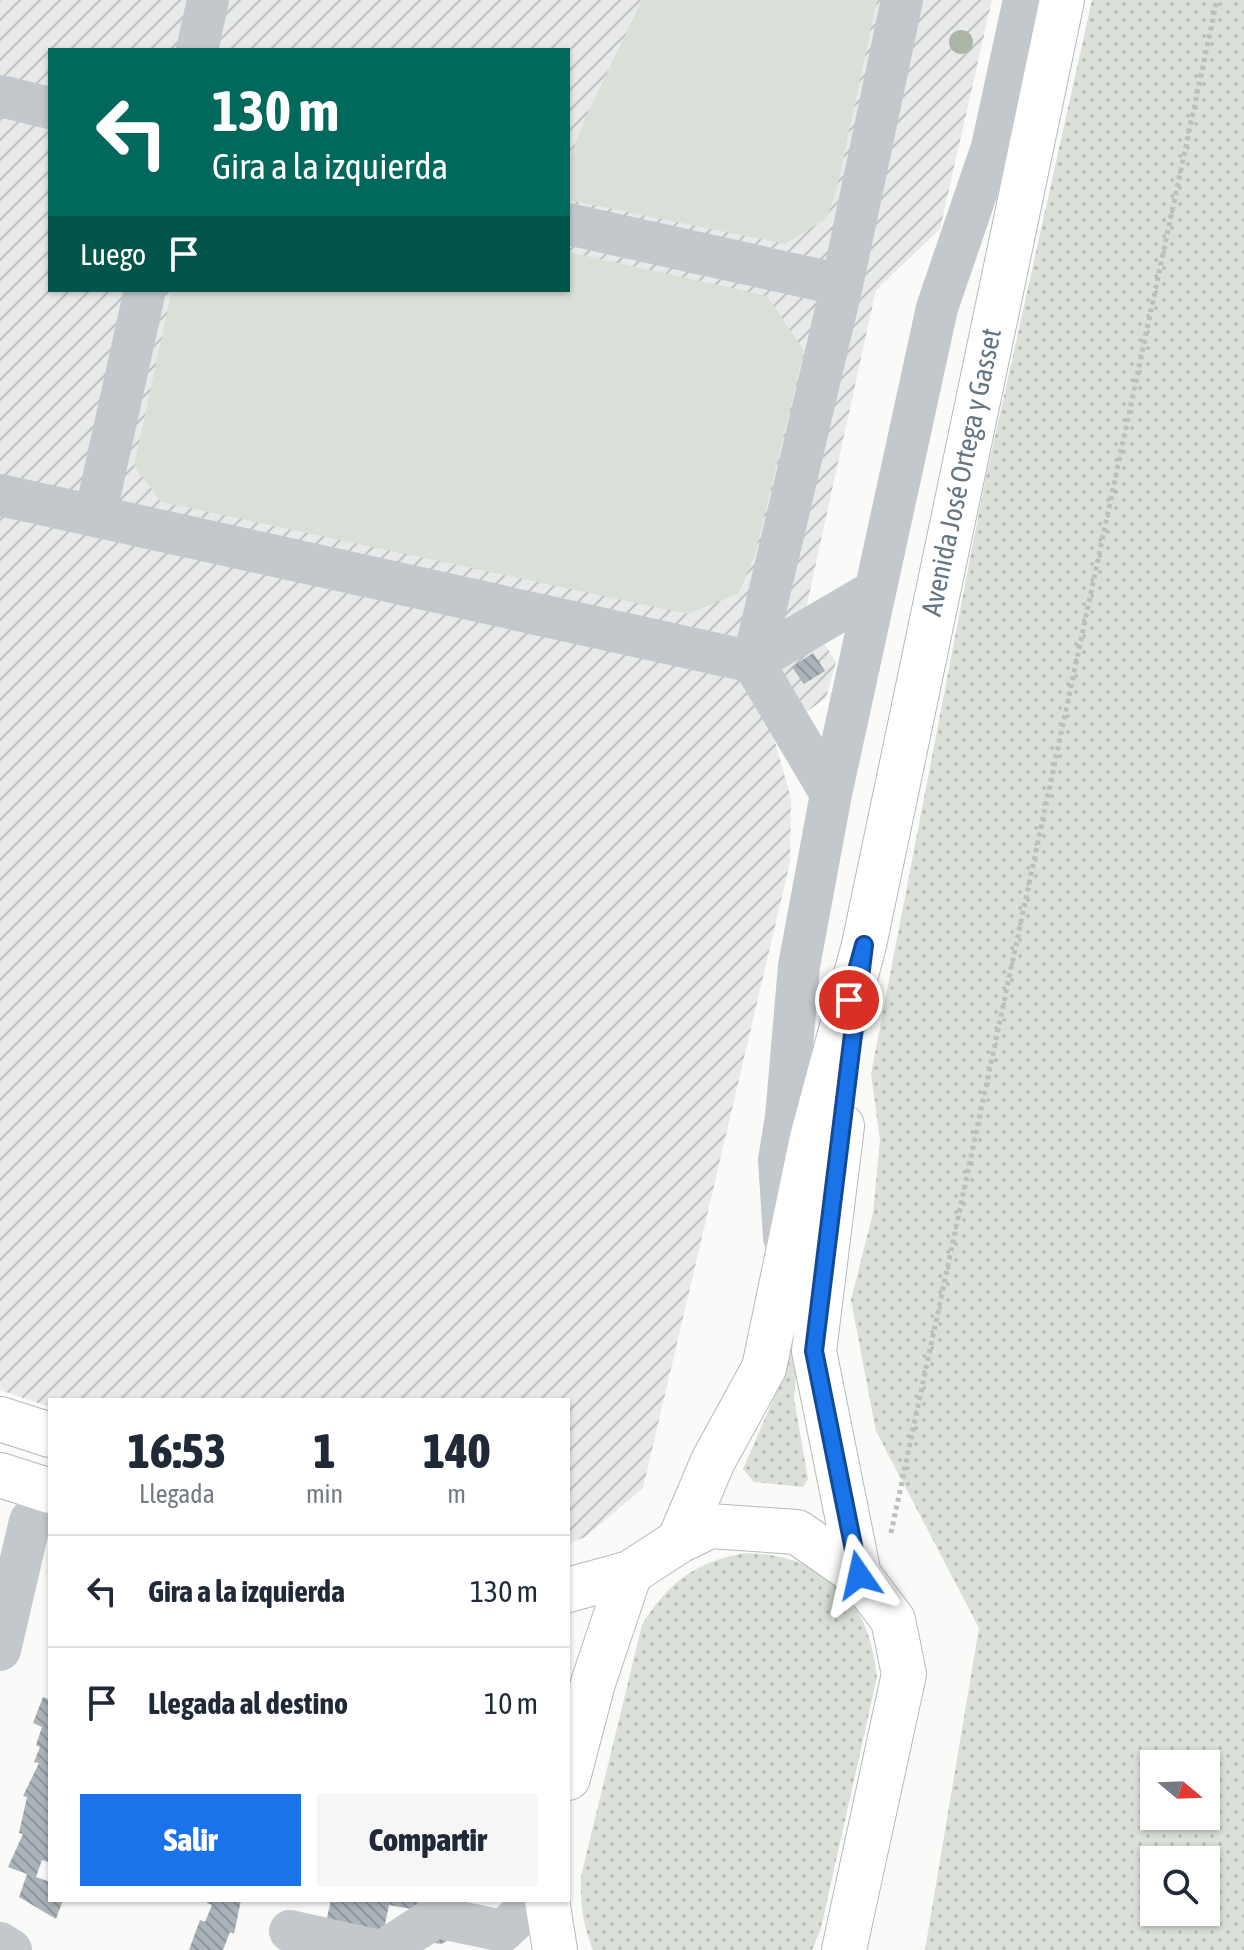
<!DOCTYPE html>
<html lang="es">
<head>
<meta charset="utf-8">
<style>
	:root { --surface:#fff; --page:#f6f6f7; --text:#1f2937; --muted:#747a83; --line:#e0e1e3; --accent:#1a73e8 }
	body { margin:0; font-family:"Asap Condensed",sans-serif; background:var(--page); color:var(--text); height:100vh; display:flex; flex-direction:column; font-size:30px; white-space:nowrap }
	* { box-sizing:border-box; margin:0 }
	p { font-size:26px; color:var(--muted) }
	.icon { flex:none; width:44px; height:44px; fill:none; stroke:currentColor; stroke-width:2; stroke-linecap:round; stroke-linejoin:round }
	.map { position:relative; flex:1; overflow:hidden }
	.drawer { position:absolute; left:48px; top:1398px; width:522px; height:504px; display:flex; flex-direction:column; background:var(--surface); border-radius:0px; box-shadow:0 2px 6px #0004 }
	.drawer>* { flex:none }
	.banner { position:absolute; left:48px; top:48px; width:522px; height:244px; border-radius:0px; box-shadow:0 2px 6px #0004; background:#00695c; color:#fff; overflow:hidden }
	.needle { width:52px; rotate:109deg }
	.controls { position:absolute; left:1140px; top:1750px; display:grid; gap:16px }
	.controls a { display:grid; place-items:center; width:80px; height:80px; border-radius:0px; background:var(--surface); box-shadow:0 2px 6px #0004; font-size:40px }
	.pin { position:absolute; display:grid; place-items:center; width:68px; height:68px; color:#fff; margin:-34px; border:4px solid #fff; border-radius:50%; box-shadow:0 2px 8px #0007 }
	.me { position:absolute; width:88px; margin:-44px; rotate:349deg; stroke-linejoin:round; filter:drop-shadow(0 0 6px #0008) }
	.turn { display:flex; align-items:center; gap:28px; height:168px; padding:0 32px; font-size:36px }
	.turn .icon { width:104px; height:104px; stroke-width:2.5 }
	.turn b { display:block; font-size:56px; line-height:68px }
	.then { display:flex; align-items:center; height:76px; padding:0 32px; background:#0003; gap:16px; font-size:30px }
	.eta { display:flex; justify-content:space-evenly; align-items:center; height:136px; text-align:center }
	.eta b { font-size:48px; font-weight:800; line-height:56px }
	.button { display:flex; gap:16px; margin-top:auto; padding:16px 32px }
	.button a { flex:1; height:92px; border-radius:0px; background:var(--accent); color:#fff; font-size:32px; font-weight:800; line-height:92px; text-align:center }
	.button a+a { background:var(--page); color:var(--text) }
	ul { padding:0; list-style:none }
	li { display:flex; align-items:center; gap:24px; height:112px; padding:0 32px; border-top:2px solid var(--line) }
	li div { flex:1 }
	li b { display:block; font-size:30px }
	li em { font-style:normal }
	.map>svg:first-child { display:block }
</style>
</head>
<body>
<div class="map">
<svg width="1244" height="1950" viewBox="0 0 1244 1950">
	<defs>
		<pattern id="industrial-furrows" width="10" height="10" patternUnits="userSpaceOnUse" patternTransform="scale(2)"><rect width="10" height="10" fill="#e8e9e9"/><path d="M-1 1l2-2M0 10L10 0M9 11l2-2" fill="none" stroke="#c0c1c2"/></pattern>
		<pattern id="grass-dots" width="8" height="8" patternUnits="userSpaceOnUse" patternTransform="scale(2)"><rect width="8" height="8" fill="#dadfd7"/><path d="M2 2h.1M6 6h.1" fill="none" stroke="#b4b9b4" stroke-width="1.8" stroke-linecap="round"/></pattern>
		<pattern id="building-back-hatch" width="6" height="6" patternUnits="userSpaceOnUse" patternTransform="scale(2)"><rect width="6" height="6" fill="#aab3b9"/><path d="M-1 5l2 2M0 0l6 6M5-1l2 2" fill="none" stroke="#8e969c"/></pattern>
	</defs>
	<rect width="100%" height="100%" fill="#fafaf8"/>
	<path fill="url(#industrial-furrows)" fill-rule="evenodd" d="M0 0H992L940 229 876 290 805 613 836 662 826 698 773 735 791 798 790 862 643 1488 585 1537 568 1544V1400H50V1407L0 1390ZM50 50H568V290H50Z"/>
	<path fill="url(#grass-dots)" fill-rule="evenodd" d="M1092 0H1244V1950H925L979 1628 876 1431 851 1300 873 1213 880 1140 871 1074 984 486ZM1154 1764H1206V1816H1154ZM1154 1860H1206V1912H1154Z
		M791 1312 801 1316 794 1398 808 1479 803 1487 754 1482 743 1469 776 1393Z
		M745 1553C825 1555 869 1598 877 1677L821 1928 812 1950H593C583 1925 580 1904 581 1876L642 1625C667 1583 697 1561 745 1553Z"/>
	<path fill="#dadfd7" d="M642 0H877L837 188 827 218 785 244 568 200V163L584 121Z
		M568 252 767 296 804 351 755 554 739 593 688 614 161 502 134 466 172 290H568Z"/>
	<path fill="url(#building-back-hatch)" d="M813 653 825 671 804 684 792 667Z
		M43 1697 50 1700V1857L48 1862 42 1860 36 1877 50 1882V1900H63L56 1919 19 1897 27 1874 8 1867 23 1834 19 1833 27 1797 23 1796 39 1763 34 1762 40 1747 36 1745 42 1727 33 1723Z
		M208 1900H241L234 1934 230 1932 223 1950H189L200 1920 205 1922 212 1905 207 1903Z
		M331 1900H467L459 1935 441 1944 411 1939 417 1910 389 1905 383 1934 326 1922Z"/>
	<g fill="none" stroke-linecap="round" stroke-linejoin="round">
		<defs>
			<path id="major" d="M842 1126 814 1351 859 1575
				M0 1419 50 1435
				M0 1475 50 1491
				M679 1541 713 1461 764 1368 812 1138 864 945 1062 0
				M568 1590 630 1573 679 1541 710 1526 797 1532 859 1575 893 1620 904 1674 844 1950
				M568 1778 593 1683 630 1573
				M547 1900 555 1950"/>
		</defs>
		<use href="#major" stroke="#b5babe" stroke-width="46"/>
		<path stroke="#bbbfc2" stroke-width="5" stroke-dasharray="4 4" stroke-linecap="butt" d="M891 1533 1217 0"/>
		<path stroke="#c3c8cc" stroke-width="42" d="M197 50 208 0
			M0 96 50 108
			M568 224 842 285
			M0 495 753 662 842 285 902 0
			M95 516 145 290
			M831 794 753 662 874 591
			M784 1238 779 1160 786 1117 799 966 831 794 937 308 992 147 1024 0
			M0 1650 30 1521
			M440 1900 436 1917 503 1931 536 1900
			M290 1931 375 1950
			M0 1943 11 1950
			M384 1950 436 1917"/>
		<use href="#major" stroke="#fff" stroke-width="44"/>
	</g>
	<circle fill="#aab4a7" cx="961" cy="42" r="12"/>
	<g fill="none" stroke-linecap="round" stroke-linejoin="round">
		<defs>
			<path id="route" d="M849 1000 864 945 814 1351 859 1575"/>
		</defs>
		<use href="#route" stroke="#114b97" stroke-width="20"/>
		<use href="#route" stroke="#1a73e8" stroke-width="14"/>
	</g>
	<g text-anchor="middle" stroke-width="8" stroke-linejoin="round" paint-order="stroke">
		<g font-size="28" fill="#657683" stroke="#fff">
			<text transform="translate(961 472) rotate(-78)" y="10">Avenida José Ortega y Gasset</text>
		</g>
	</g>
</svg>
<div class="controls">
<a><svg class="needle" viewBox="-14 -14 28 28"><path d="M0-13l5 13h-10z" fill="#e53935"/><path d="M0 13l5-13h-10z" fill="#747a83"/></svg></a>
<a><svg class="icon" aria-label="search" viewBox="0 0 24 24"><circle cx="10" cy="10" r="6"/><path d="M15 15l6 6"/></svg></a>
</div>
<div class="pin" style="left:849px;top:1000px;background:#d93025"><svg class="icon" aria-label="arrive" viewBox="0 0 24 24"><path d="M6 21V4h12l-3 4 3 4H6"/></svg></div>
<svg class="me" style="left:859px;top:1575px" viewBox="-20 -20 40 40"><path d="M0-17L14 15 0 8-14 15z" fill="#1a73e8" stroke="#fff" stroke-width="4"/></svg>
<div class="banner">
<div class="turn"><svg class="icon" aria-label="left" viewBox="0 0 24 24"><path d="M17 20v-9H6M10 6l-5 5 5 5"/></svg><div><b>130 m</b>Gira a la izquierda</div></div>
<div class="then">Luego<svg class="icon" aria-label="arrive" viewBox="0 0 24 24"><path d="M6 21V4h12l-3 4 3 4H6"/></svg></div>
</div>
<section class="drawer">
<div class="eta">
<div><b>16:53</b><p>Llegada</p></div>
<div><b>1</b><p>min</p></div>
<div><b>140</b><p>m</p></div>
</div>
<ul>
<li><svg class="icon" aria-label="left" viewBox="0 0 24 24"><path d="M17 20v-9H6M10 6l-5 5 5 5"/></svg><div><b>Gira a la izquierda</b></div><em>130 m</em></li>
<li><svg class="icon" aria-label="arrive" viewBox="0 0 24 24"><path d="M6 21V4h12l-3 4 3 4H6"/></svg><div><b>Llegada al destino</b></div><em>10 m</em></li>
</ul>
<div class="button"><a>Salir</a><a>Compartir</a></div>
</section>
</div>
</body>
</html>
